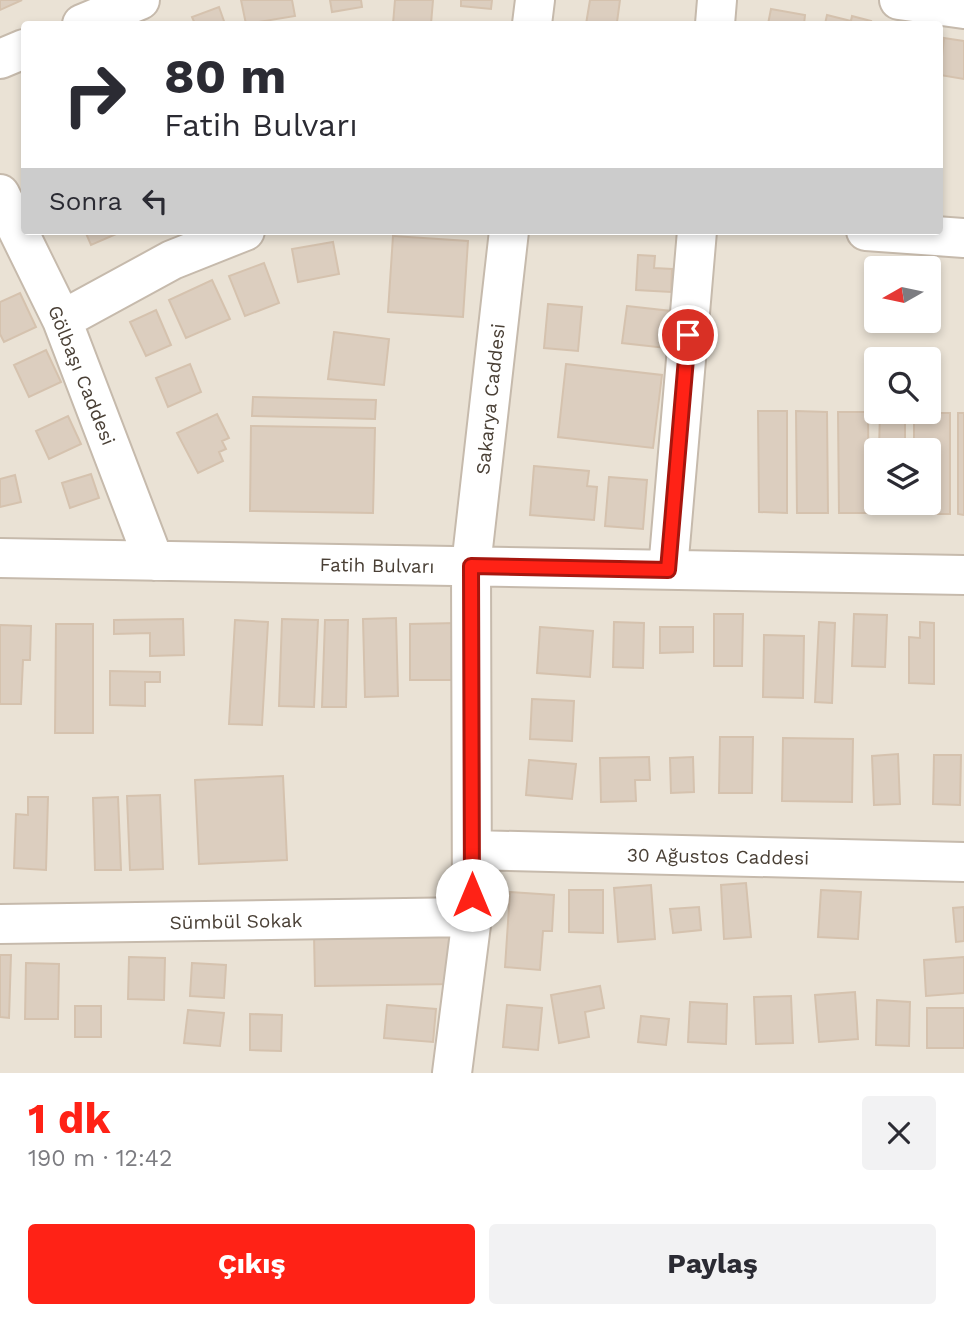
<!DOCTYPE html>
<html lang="tr">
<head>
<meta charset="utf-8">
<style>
	:root { --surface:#fff; --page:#f2f2f3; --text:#2b2b33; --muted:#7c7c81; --accent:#ff2216 }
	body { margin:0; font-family:"Work Sans",sans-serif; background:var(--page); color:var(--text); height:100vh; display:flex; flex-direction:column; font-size:26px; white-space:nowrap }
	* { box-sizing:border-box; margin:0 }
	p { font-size:23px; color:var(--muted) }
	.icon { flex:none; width:38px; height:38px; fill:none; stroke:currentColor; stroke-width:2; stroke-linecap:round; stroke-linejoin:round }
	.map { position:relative; height:1073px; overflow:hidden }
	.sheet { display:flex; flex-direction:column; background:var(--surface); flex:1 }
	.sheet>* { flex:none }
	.guide { position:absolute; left:21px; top:21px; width:922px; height:214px; border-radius:7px; box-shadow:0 4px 10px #0003; background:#fff; color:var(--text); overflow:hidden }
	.needle { width:46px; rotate:261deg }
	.controls { position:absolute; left:864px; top:256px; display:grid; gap:14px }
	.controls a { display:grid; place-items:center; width:77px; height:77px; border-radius:7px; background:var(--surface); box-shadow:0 4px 10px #0003; font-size:35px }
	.pin { position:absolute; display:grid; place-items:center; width:60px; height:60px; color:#fff; margin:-30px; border:4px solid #fff; border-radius:50%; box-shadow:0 2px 7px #0007 }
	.me { position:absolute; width:77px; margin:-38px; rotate:0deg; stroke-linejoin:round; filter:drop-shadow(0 0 5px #0008) }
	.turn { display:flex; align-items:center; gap:24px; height:147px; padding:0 28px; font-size:32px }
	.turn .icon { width:91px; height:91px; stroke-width:2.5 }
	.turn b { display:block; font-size:49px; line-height:60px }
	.then { display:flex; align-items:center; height:66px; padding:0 28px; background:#0003; gap:14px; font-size:26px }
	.round { display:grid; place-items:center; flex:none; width:74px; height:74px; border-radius:7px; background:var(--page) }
	.summary { display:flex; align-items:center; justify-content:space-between; height:119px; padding:0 28px }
	h1 { font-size:42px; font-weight:700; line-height:52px; color:var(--accent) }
	.primary-button { display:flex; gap:14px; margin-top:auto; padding:14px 28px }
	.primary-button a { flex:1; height:80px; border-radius:7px; background:var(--accent); color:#fff; font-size:28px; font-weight:700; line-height:80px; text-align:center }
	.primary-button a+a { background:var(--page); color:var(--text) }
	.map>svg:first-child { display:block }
</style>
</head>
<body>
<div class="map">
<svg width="964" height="1073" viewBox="0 0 964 1073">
	<rect width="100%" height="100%" fill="#f6f0e8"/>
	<path fill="#eae2d5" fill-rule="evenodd" d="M0 0H964V1073H0ZM24 24H940V231H24ZM877 268H929V320H877ZM877 359H929V411H877ZM877 450H929V502H877Z"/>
	<path fill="#dccebf" stroke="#d5c2ae" stroke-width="2" d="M0 0H22L0 10Z
		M241 0H292L295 16 246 24Z
		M330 0H361L362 7 332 12Z
		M395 0H433L431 24H393Z
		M461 0H492L491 9 461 6Z
		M590 0H620L617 22 635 24H586Z
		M219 7 225 24H195L192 17Z
		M771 9 805 15 804 24H768Z
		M827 15 851 21 852 16 871 21 870 24H825Z
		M944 38 964 41V79L940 75Z
		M85 231H123L91 245Z
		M393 236 468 241 463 317 388 312Z
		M333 242 339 274 298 282 292 249Z
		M638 255 655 256 654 268 672 269 671 292 636 290Z
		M264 263 279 303 245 316 229 276Z
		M212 280 230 319 186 338 169 300Z
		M20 293 36 327 4 342 0 334V302Z
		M548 304 582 307 578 351 544 348Z
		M627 306 671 311 666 348 622 343Z
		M156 310 171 345 146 356 130 322Z
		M334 332 389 339 384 385 328 379Z
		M46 350 61 382 29 397 14 365Z
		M190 364 201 392 168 407 156 378Z
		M566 364 662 375 653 448 558 437Z
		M253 397 376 400 375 419 252 416Z
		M758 411H787V513L759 512Z
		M796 411 827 412 828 513H797Z
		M838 412H868L869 513H839Z
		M880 412H905V450H879Z
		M914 413H950V514H914V502H929V450H914Z
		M958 413H964V515L958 514Z
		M217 414 229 438 222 441 226 449 219 452 223 461 198 473 177 433Z
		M68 416 81 444 49 459 36 431Z
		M251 426 375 428 373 513 250 511Z
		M534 466 589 471 587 486 597 487 594 520 530 515Z
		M91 474 99 498 70 508 62 483Z
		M15 475 21 502 0 507V479Z
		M609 477 647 480 643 529 605 526Z
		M878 502H904V514H878Z
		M714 614H743L742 666H714Z
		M854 614 887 615 885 667 852 666Z
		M396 618 398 696 365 697 363 619Z
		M183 619 184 655 150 656V633L114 634V620Z
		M282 619 318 620 314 707 279 706Z
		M235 620 268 622 262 725 229 724Z
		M325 620H348L346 707H322Z
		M614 622 644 623 643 668 613 667Z
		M819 622 835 623 832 703 815 702Z
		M920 622 934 623V684L909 683V637L920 638Z
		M457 623V680H410V624Z
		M56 624H93V733H55Z
		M0 625 31 626 30 660H23L21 704H0Z
		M540 627 593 631 590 677 537 673Z
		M660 627H693V652L660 653Z
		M764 635 804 636 803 698 763 697Z
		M110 671 160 672V682H145V706L110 705Z
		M532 699 574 701 572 741 530 739Z
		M720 737H753L752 793H719Z
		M783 738 853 739 852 802 782 801Z
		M898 754 900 804 874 805 872 756Z
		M934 755H961L960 805 933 804Z
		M649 757 650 780H635L636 801 601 802 600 758Z
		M693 757 694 792 671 793 670 758Z
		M529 760 576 764 572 799 526 795Z
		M283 776 287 860 199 864 195 780Z
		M160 795 163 869 130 870 127 796Z
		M28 797H48L46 870 14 868 16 814 28 815Z
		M118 797 121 870H95L93 798Z
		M746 883 751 937 724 939 721 885Z
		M651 885 655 939 618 942 614 888Z
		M569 890H603V933L569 932Z
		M821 890 861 892 858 939 818 937Z
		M510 892 554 895 552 931H543L540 970 505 967Z
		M699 907 701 930 673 933 670 909Z
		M964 907V941L956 942 953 908Z
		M454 932 455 984 315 986 314 934Z
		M0 955H11L9 1018 0 1017Z
		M129 957 165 958 164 1000 128 999Z
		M964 957V993L926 996 924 960Z
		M26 963 59 964 58 1019H25Z
		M192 963 226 965 224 998 190 996Z
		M600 986 604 1008 585 1012 589 1037 559 1043 551 995Z
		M855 992 858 1039 819 1042 815 995Z
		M791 996 793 1043 756 1044 754 997Z
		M877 1000 910 1002 909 1046 876 1045Z
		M690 1002 727 1004 726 1044 688 1042Z
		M387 1005 436 1009 433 1042 384 1038Z
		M507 1005 542 1008 538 1050 503 1047Z
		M75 1006H101V1037H75Z
		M927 1008H964V1048H927Z
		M188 1010 224 1013 220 1046 184 1043Z
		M250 1014 282 1015 281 1051 250 1050Z
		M641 1016 669 1019 666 1045 638 1042Z"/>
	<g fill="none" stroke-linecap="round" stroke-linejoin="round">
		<defs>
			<path id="minor" d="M899 0 964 9
				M82 24 140 0
				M532 24 535 0
				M715 24 717 0
				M0 59 24 49
				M0 194 62 320 154 561
				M866 231 964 238
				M62 320 172 260 245 231
				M0 558 964 575
				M668 570 697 231
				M472 850 964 862
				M0 924 472 917
				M452 1073 472 917 471 566 509 231"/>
		</defs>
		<use href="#minor" stroke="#c6baac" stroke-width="42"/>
		<use href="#minor" stroke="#fff" stroke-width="38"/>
	</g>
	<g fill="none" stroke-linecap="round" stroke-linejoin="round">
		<defs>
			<path id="route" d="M472 895 471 566 668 570 688 335"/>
		</defs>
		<use href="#route" stroke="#a6160e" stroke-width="18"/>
		<use href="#route" stroke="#ff2216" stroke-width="12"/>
	</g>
	<g text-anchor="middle" stroke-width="7" stroke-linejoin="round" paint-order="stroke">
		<g font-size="19" fill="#4a4036" stroke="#fff">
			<text transform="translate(82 375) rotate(68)" y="7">Gölbaşı Caddesi</text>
			<text transform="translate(490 399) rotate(-84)" y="7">Sakarya Caddesi</text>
			<text transform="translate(377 565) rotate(1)" y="7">Fatih Bulvarı</text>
			<text transform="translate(718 856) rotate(1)" y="7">30 Ağustos Caddesi</text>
			<text transform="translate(236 921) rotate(-1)" y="7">Sümbül Sokak</text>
		</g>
	</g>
</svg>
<div class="controls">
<a><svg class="needle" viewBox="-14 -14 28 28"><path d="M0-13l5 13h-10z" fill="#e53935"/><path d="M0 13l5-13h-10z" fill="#7c7c81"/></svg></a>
<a><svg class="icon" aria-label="search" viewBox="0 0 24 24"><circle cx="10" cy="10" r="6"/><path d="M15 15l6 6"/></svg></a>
<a><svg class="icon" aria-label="layers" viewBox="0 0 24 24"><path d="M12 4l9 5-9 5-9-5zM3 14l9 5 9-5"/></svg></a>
</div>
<div class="pin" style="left:688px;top:335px;background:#d93025"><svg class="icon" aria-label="arrive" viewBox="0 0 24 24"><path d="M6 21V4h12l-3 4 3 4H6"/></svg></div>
<svg class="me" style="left:472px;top:895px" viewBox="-20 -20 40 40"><circle r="19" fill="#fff"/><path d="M0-13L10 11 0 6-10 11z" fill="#ff2216"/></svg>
<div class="guide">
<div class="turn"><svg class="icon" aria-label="right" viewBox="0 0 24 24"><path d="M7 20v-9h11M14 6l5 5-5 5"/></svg><div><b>80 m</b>Fatih Bulvarı</div></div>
<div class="then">Sonra<svg class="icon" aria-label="left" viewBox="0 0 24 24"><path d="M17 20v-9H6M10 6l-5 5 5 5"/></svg></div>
</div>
</div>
<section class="sheet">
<div class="summary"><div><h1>1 dk</h1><p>190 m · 12:42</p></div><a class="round"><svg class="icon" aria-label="close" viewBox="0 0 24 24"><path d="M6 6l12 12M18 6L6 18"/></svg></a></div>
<div class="primary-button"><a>Çıkış</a><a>Paylaş</a></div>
</section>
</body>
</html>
